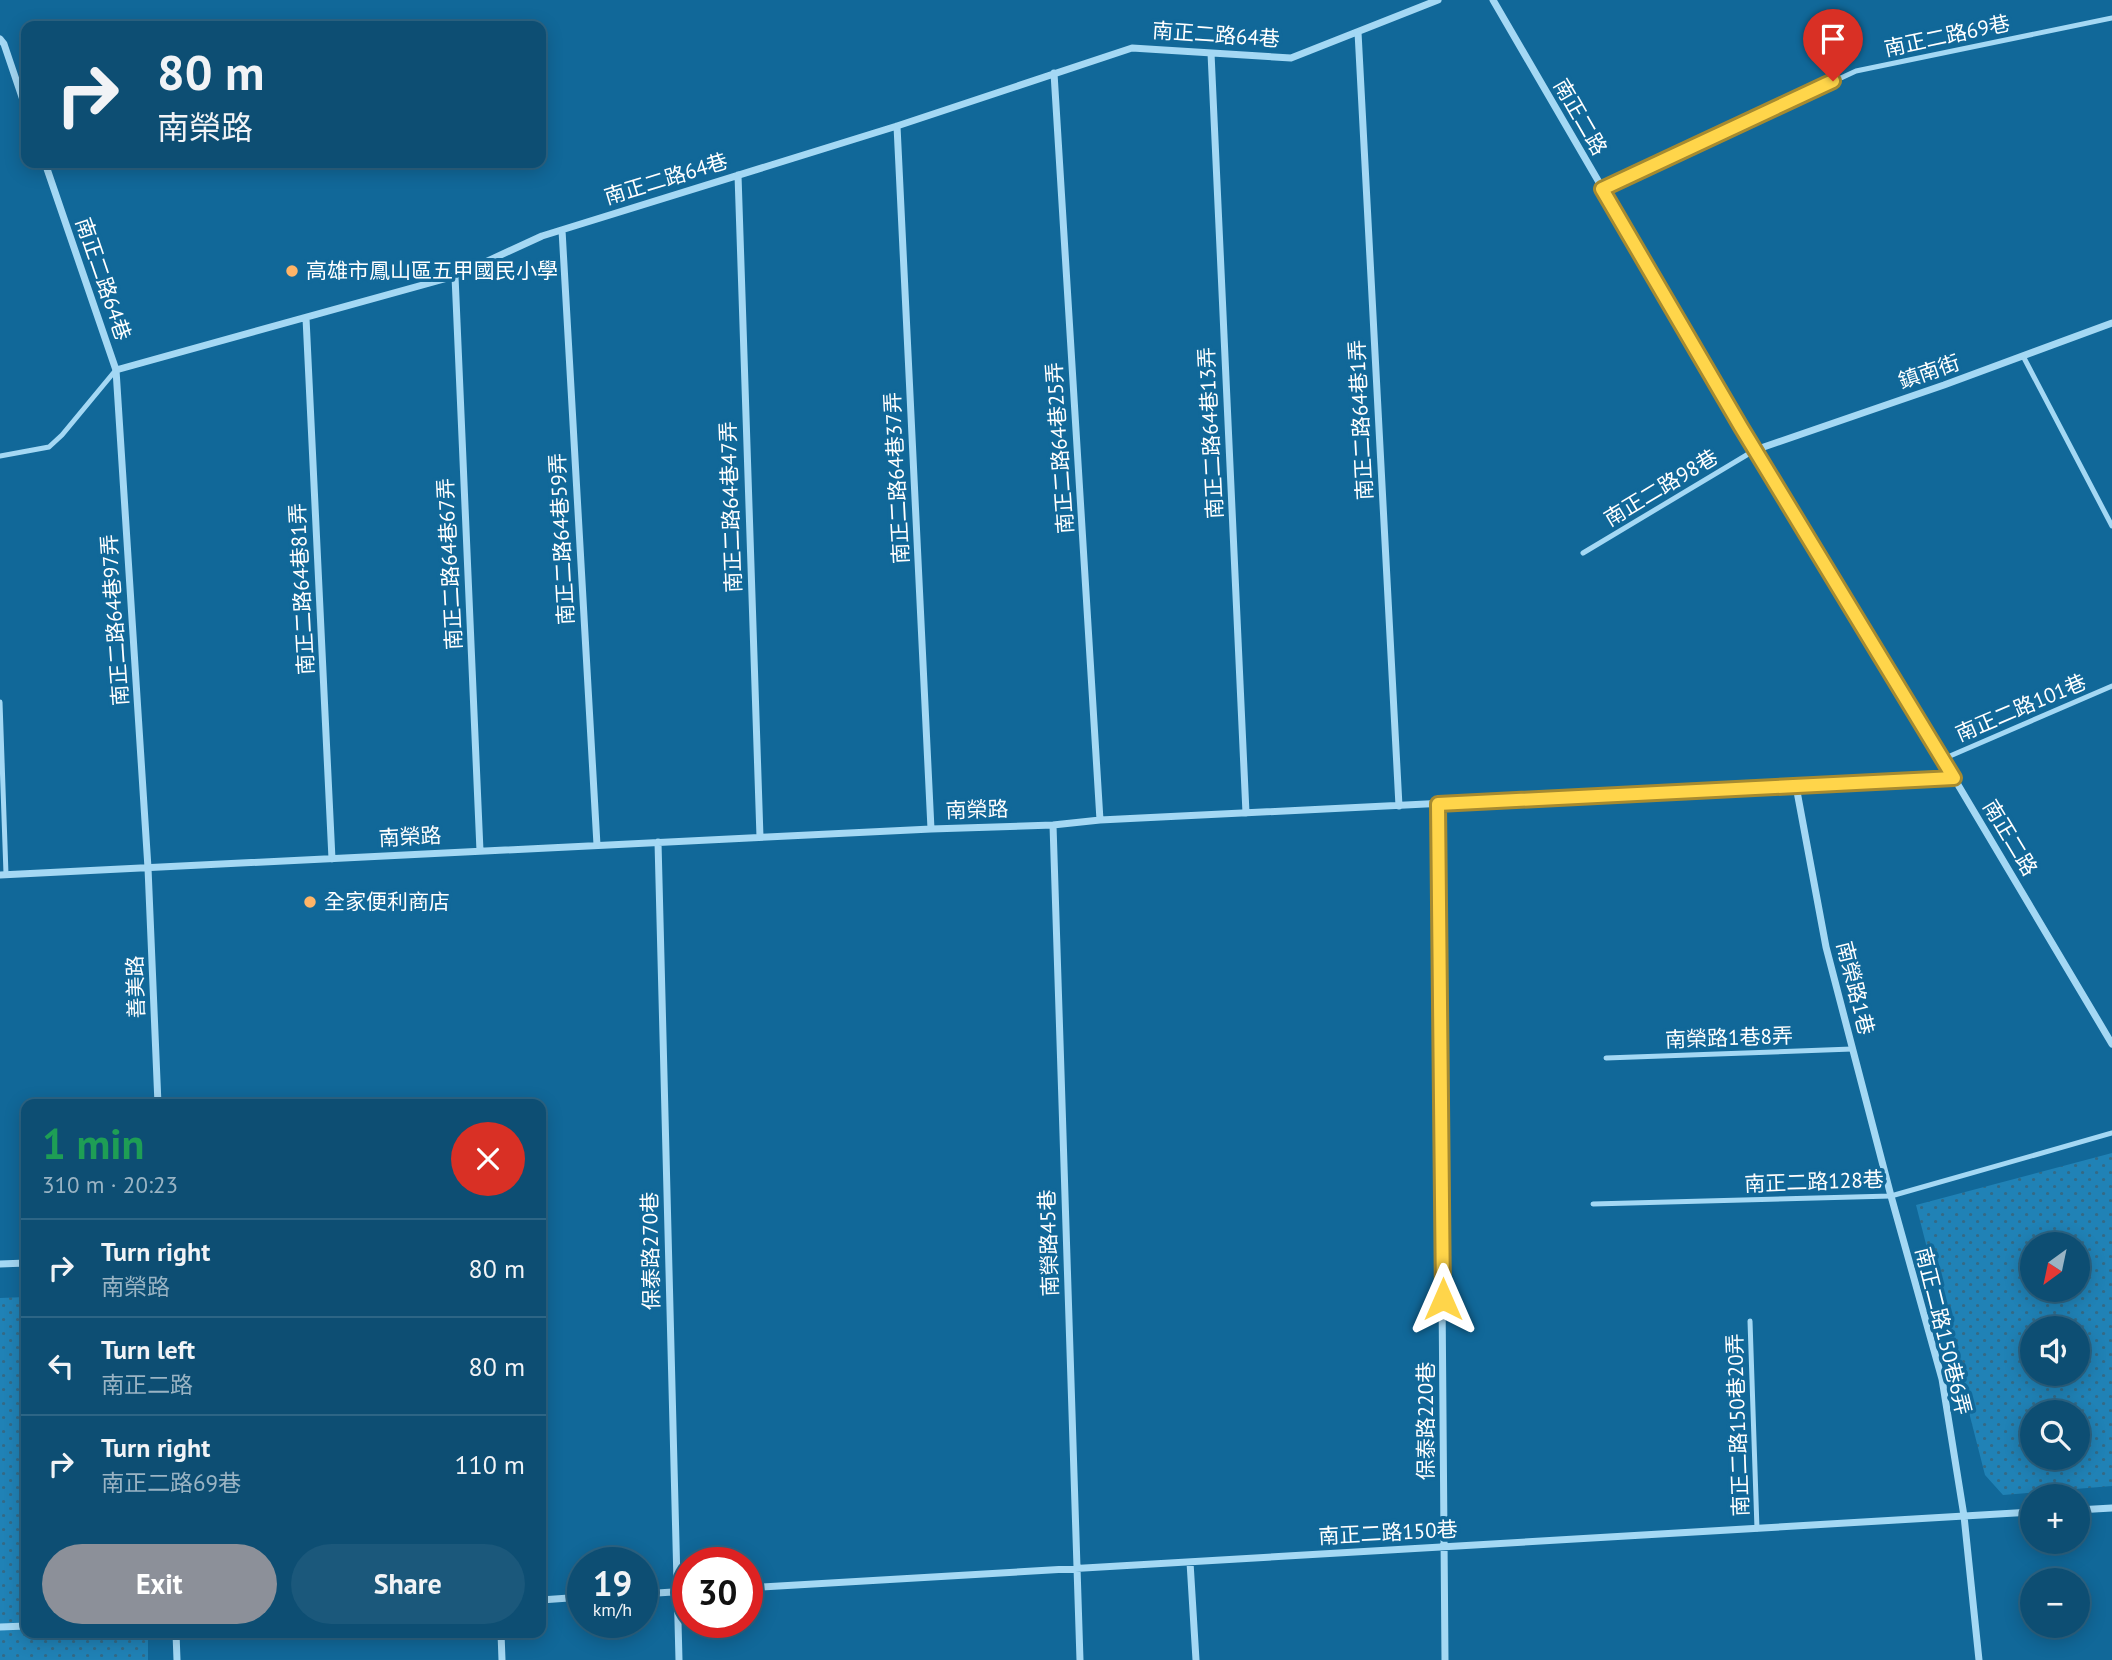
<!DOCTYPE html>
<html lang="en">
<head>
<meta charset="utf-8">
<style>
	:root { --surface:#0d4e73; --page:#1b587b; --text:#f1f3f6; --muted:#9ab4c4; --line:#2d6585; --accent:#8c9099 }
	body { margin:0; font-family:"PT Sans","Noto Sans TC",sans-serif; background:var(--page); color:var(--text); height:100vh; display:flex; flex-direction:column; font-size:26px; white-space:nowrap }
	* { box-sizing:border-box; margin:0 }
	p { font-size:23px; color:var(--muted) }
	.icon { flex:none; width:38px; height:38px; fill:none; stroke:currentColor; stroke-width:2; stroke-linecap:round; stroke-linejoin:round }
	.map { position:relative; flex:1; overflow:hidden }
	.side { position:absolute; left:21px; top:1099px; width:525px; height:539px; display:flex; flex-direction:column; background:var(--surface); border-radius:14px; box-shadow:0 4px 18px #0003,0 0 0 2px var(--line) }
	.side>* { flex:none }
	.top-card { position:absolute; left:21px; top:21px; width:525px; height:147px; border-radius:14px; box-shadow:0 4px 18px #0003,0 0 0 2px var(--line); background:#0d4e73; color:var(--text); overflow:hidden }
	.needle { width:46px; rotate:213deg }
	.tools { position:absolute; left:2020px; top:1232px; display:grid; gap:14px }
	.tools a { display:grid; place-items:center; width:70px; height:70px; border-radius:50%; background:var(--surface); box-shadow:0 4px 18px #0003,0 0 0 2px var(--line); font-size:35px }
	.speed { position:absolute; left:567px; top:1547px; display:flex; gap:14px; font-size:35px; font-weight:700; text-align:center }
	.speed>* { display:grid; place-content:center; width:91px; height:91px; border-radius:50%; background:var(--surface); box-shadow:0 4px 18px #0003,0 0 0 2px var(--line); line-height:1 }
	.speed small { font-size:18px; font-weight:400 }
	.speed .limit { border:10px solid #d22; background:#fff; color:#111 }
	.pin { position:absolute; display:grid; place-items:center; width:60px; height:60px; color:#fff; margin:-72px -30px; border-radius:50% 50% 50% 0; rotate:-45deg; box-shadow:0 0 7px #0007 }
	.pin .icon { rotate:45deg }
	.me { position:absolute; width:77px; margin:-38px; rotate:0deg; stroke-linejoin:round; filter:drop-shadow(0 0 5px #0008) }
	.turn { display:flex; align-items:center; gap:24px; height:147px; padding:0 21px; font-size:32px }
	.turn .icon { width:91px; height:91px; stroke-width:2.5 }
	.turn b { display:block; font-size:49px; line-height:60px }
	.round { display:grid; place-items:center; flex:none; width:74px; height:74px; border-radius:37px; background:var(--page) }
	.overview { display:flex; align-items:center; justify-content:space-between; height:119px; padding:0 21px }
	h1 { font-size:42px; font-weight:600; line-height:52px; color:#1e9e55 }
	.cta { display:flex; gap:14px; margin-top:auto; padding:14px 21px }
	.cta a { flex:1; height:80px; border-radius:42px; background:var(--accent); color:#fff; font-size:28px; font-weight:600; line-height:80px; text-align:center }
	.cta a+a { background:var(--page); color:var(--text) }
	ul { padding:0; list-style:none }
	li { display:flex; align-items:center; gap:21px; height:98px; padding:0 21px; border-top:2px solid var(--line) }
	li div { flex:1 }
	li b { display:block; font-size:26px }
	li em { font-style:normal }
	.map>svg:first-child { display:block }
</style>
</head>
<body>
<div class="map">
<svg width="2112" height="1660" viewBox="0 0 2112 1660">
	<defs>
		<pattern id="grass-dots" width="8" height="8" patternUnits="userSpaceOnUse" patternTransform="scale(1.75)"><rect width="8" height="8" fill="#2082b6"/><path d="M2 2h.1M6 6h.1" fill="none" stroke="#346a86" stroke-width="1.8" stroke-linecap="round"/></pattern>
	</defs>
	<rect width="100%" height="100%" fill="#116899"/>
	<path fill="url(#grass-dots)" fill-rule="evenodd" d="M2112 1153V1486L2003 1495 1985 1475 1916 1205ZM2032 1244H2077V1290H2032ZM2032 1328H2077V1374H2032ZM2032 1412H2077V1458H2032Z
		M26 1297V1633H148V1660H0V1298Z"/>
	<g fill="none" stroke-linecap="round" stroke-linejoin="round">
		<path stroke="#a4d8f4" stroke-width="5" d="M1602 189 1856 71 2112 18
			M2023 356 2112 526
			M0 456 49 447 62 435 115 371
			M1583 553 1755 450
			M0 702 6 874
			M1943 759 2112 686
			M1606 1058 1852 1049
			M1593 1204 1891 1196 2112 1133
			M1750 1321 1757 1529"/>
		<path stroke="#a4d8f4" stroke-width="7" d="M1493 0 1728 404 1954 778 2112 1044
			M1358 32 1399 806
			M0 39 4 44 26 109
			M1211 53 1246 813
			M1054 73 1100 820
			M897 126 931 829
			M45 163 116 370 455 276 542 236 897 126 1132 48 1291 58 1438 0
			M738 175 760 837
			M562 230 597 845
			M455 276 480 851
			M306 318 332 859
			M116 370 148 868 158 1104
			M1755 450 1944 385 2112 323
			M1796 786 1826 947 1891 1196 1942 1379 1964 1516 1979 1660
			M1438 804 1445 1660
			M1053 825 1080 1660
			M658 842 679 1660
			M0 875 931 829 1053 825 1100 820 1954 778
			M0 1264 26 1263
			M2077 1510 2112 1508
			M1190 1562 1196 1660
			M747 1588 2032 1512
			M642 1594 688 1591
			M541 1600 583 1597
			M0 1627 26 1626
			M176 1633 177 1660
			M501 1633 502 1660"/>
	</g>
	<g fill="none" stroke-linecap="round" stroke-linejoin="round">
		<defs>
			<path id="route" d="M1443 1299 1438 804 1954 778 1741 427 1602 189 1833 81"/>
		</defs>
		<use href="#route" stroke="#a68a30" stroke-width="18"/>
		<use href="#route" stroke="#ffd54a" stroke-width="12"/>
	</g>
	<g fill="#ffb467" stroke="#116899" stroke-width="2.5">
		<circle cx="292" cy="271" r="7"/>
		<circle cx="310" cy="902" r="7"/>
	</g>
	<g text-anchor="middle" stroke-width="7" stroke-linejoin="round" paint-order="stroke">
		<g font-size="21" fill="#fff" stroke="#116899">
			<text transform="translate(1216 35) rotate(4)" y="7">南正二路64巷</text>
			<text transform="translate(1947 36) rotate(-12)" y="7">南正二路69巷</text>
			<text transform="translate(1580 117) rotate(60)" y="7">南正二路</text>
			<text transform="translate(666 179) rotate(-17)" y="7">南正二路64巷</text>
			<text transform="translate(103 279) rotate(71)" y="7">南正二路64巷</text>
			<text transform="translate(1929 372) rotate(-19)" y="7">鎮南街</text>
			<text transform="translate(1361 420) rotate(-93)" y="7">南正二路64巷1弄</text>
			<text transform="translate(1211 433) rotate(-93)" y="7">南正二路64巷13弄</text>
			<text transform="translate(1060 448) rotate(-94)" y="7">南正二路64巷25弄</text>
			<text transform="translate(897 478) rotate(-93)" y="7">南正二路64巷37弄</text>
			<text transform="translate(1661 488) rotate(-31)" y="7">南正二路98巷</text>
			<text transform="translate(731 507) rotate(-92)" y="7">南正二路64巷47弄</text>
			<text transform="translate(562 539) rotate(-93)" y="7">南正二路64巷59弄</text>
			<text transform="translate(450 564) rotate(-93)" y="7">南正二路64巷67弄</text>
			<text transform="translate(302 589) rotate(-93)" y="7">南正二路64巷81弄</text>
			<text transform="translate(115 620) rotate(-94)" y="7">南正二路64巷97弄</text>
			<text transform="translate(2021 708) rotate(-23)" y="7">南正二路101巷</text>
			<text transform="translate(977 810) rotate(-2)" y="7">南榮路</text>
			<text transform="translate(410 837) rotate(-3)" y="7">南榮路</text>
			<text transform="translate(2010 838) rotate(59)" y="7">南正二路</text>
			<text transform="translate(136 987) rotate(-92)" y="7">善美路</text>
			<text transform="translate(1855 988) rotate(76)" y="7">南榮路1巷</text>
			<text transform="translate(1729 1038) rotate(-2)" y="7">南榮路1巷8弄</text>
			<text transform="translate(1814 1182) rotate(-2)" y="7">南正二路128巷</text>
			<text transform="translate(1049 1243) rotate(-92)" y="7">南榮路45巷</text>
			<text transform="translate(651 1251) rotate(-91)" y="7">保泰路270巷</text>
			<text transform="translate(1943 1331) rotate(76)" y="7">南正二路150巷6弄</text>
			<text transform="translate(1426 1421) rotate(-90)" y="7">保泰路220巷</text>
			<text transform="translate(1738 1425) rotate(-92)" y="7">南正二路150巷20弄</text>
			<text transform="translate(1388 1533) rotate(-3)" y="7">南正二路150巷</text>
		</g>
		<g font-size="21" fill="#fff" stroke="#116899" text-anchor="start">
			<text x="306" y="278">高雄市鳳山區五甲國民小學</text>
			<text x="324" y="909">全家便利商店</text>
		</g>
	</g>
</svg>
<div class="tools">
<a><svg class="needle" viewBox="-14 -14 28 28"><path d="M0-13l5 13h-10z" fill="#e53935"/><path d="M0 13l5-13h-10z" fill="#9ab4c4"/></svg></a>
<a><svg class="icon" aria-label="sound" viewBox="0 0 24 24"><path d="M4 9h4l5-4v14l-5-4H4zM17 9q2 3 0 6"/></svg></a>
<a><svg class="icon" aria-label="search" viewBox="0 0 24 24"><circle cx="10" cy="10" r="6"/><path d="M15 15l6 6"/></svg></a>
<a>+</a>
<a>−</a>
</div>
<div class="speed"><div>19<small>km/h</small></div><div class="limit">30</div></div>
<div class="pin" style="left:1833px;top:81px;background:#d93025"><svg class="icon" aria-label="arrive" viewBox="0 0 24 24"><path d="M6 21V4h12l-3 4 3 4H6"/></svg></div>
<svg class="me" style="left:1443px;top:1299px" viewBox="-20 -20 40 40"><path d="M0-17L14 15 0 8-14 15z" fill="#ffd54a" stroke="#fff" stroke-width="4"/></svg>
<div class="top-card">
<div class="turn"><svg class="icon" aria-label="right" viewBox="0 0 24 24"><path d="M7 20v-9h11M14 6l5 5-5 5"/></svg><div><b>80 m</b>南榮路</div></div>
</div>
<section class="side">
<div class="overview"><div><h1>1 min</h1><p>310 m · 20:23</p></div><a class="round" style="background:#d93025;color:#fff"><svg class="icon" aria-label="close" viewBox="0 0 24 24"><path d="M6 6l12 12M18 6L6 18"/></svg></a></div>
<ul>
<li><svg class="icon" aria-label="right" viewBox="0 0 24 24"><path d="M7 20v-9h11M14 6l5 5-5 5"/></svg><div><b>Turn right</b><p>南榮路</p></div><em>80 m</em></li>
<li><svg class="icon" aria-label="left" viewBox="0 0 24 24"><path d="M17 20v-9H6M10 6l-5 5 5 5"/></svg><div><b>Turn left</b><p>南正二路</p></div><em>80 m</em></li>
<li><svg class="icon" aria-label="right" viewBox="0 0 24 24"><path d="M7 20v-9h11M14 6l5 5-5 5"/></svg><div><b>Turn right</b><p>南正二路69巷</p></div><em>110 m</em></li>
</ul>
<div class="cta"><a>Exit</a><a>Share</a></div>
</section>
</div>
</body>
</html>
